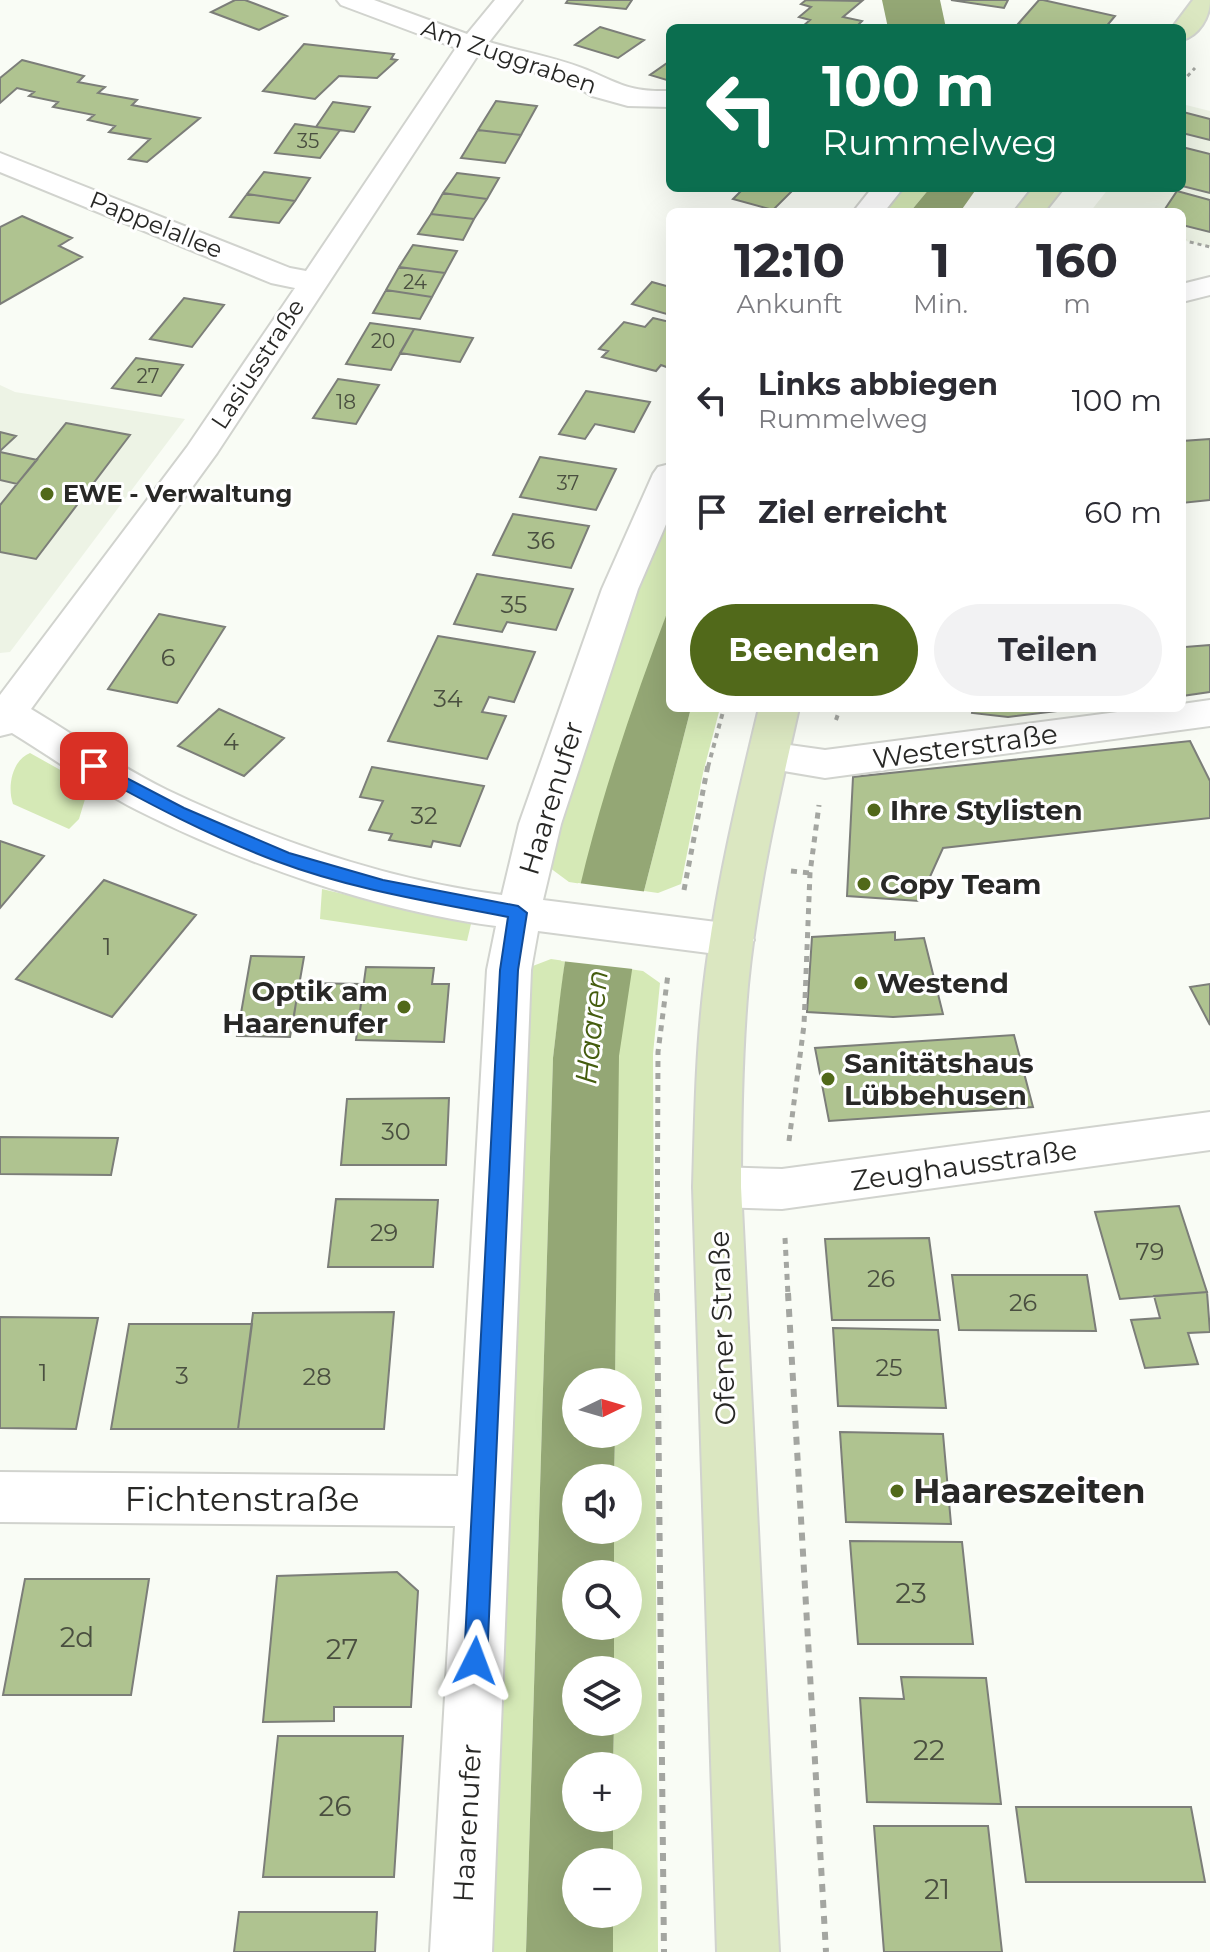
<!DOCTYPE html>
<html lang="de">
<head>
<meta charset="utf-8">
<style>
	:root { --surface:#fff; --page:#f2f2f3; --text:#2b2b33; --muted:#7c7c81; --accent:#51691a }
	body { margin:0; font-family:Montserrat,sans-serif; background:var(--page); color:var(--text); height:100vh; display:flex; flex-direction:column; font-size:30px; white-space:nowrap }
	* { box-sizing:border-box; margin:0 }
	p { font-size:26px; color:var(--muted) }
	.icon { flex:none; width:44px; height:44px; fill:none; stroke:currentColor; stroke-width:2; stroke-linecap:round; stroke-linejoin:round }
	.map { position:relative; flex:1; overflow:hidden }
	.sheet { position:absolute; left:666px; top:208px; width:520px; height:504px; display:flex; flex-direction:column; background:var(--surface); border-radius:12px; box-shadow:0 8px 32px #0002 }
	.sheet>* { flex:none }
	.hud { position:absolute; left:666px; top:24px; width:520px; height:168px; border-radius:12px; box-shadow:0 8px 32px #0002; background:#0b6e4f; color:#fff; overflow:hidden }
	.needle { width:52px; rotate:85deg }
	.buttons { position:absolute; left:562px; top:1368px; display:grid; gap:16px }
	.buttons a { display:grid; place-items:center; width:80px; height:80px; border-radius:50%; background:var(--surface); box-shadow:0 8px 32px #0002; font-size:40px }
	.pin { position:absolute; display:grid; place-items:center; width:68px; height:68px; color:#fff; margin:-34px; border-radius:16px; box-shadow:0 4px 12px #0006 }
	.me { position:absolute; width:88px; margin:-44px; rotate:3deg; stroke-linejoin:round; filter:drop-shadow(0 0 6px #0008) }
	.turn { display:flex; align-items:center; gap:28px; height:168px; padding:0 24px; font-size:36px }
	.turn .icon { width:104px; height:104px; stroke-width:2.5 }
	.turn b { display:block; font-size:56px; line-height:68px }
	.eta { display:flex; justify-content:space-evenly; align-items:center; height:136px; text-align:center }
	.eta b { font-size:48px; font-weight:700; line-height:56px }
	.primary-button { display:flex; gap:16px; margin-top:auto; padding:16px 24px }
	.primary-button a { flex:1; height:92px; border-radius:48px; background:var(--accent); color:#fff; font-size:32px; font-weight:700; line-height:92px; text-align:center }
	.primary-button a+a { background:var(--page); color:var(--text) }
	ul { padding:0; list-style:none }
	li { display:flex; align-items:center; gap:24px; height:112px; padding:0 24px }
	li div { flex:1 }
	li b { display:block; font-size:30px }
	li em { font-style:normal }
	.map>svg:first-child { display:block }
</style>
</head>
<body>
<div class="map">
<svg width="1210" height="1952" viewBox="0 0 1210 1952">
	<rect width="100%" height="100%" fill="#f9fcf5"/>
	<path fill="#edf3e5" d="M1182 104 1210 111V247L1182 240V212H1090L1109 188H1182Z
		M0 385 15 392 185 419 10 652 0 653Z"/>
	<path fill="#d5e9b6" d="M902 188H930L910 212H879Z
		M670 506V605L622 744 582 884 569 882 542 862 620 631Z
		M691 708H720L703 773 681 884 658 893 644 891Z
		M30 753 89 786 79 819 69 829 13 804C7 787 12 760 30 753Z
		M322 889 471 924 467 941 320 919Z
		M551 959 565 961 553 1058 526 1952H480L525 969Z
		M629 969 643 971 660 983 653 1054 658 1952H613V1914H628V1862H613V1818H628V1766H613L614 1722H628V1670H614V1626H628V1574H614V1530H628V1478H614L615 1434H628V1382H615L618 1056Z"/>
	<path fill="#94a775" d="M930 188H977L960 212H910Z
		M670 605V708H691L644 891 619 1056 615 1382H576V1434H615L614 1478H576V1530H614V1574H576V1626H614V1670H576V1722H614L613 1766H576V1818H613V1862H576V1914H613V1952H526L553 1058C557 1026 560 993 565 961 585 841 627 719 670 605Z"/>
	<path fill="#f9fcf5" d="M578 883 648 892 633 969 561 961Z"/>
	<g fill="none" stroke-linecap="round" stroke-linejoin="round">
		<path fill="#94a775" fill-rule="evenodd" d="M882 0H940L946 28H888Z"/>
	</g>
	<path fill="#afc390" stroke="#7c7e79" stroke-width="2" d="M235 0H245L287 16 259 30 211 12Z
		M568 0H632L626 9 566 3Z
		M806 0 862 1 843 17 862 21 855 28 803 26 810 20 799 17 811 7 801 4Z
		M951 0H1008L1004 8Z
		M1039 0H1043L1115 16 1105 28H1035L1018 24Z
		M600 27 644 40 618 58 575 45Z
		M304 44 394 54 391 59 397 60 377 78 339 76 315 99 263 91Z
		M22 60 84 76 78 82 105 87 98 93 137 100 132 105 200 118 147 162 129 159 150 139 109 132 115 126 88 120 94 115 53 107 58 102 29 96 34 92 17 88 0 103V78Z
		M670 61V81L650 75Z
		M496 101 537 106 521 135 478 130Z
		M333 102 370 107 354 132 316 127Z
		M1183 112 1210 119V140L1182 133Z
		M295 124 316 127 340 130 320 158 275 153Z
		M478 130 521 135 505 163 461 158Z
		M1182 147 1210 154V193L1182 186Z
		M264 172 310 178 295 201 247 194Z
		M457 173 499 178 487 199 443 193Z
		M739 188H795L773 210 733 199 743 189Z
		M1177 191 1210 200V232L1182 225V212H1163Z
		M443 193 487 199 474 219 431 214Z
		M247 194 295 201 279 223 230 217Z
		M431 214 474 219 463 240 418 234Z
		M22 216 72 238 59 246 82 257 0 304V227Z
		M413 245 457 251 445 273 399 267Z
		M399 267 445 273 432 297 386 290Z
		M652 282 670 287V315L632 304Z
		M386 290 432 297 420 319 373 313Z
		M184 298 224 305 192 347 150 339Z
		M653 318 670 322 669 368 661 365 656 371 602 357 608 351 599 349 624 322 645 327Z
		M370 323 414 329 391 370 346 364Z
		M414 329 473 338 460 362 400 353Z
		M136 358 183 365 161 396 112 388Z
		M338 379 379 385 356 424 313 418Z
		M586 391 650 402 634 432 595 424 585 439 559 434Z
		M66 423 130 435 36 559 0 552V505Z
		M0 432 16 436 0 451Z
		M1210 439V500L1182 503V441Z
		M0 452 37 460 17 484 0 480Z
		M540 457 616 469 596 510 520 497Z
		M513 514 589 526 571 568 493 555Z
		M477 574 573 589 556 630 507 622 502 632 454 624Z
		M159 614 225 627 177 703 108 689Z
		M438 636 535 652 514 702 489 697 482 712 506 716 487 759 388 741Z
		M1182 641 1185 647 1210 645V692L1182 696Z
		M973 708H1082L1008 717 972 713Z
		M219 709 284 738 244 776 178 746Z
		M1190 741 1210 781V818L943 848 919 901 847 896 853 777Z
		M372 767 484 786 460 846 433 841 431 847 389 840 392 834 369 830 383 801 360 797Z
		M0 841 44 856 0 908Z
		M104 880 196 915 112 1017 16 979Z
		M895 932V940L924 938 943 1014 893 1017 807 1012 812 937Z
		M251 956 304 957 290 1037 237 1036Z
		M366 967 434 968 432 984H449L444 1042 356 1040Z
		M299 983 364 984 357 1030 292 1029Z
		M1210 984V1025L1190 987Z
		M1014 1035 1033 1107 829 1121 815 1048Z
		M449 1098 446 1165H341L347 1099Z
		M0 1137 118 1138 111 1175 0 1174Z
		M336 1199 438 1200 433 1267H328Z
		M1179 1206 1207 1292 1120 1299 1095 1212Z
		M929 1238 940 1320H832L825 1239Z
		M952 1275H1087L1096 1331 959 1330Z
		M1207 1292 1210 1332 1188 1333 1198 1364 1145 1368 1131 1320 1160 1318 1154 1296Z
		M394 1312 384 1429H238L253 1313Z
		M0 1317 98 1318 76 1429 0 1428Z
		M129 1324H252L238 1429H111Z
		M833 1328 938 1330 946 1408 838 1406Z
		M840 1432 943 1434 951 1524 846 1522Z
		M850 1541 962 1542 973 1644H858Z
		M397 1572 418 1591 411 1707H334V1721L263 1722 277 1576Z
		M25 1579H149L131 1695H3Z
		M901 1677 986 1678 1001 1804 867 1802 860 1698 904 1699Z
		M278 1736H403L394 1877H263Z
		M1016 1807H1191L1205 1882H1026Z
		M874 1826H988L1002 1952H884Z
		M239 1912H377L375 1952H234Z"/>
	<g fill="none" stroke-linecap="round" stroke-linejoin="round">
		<defs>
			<path id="street" d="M337 0H374L467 34 495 0H522L489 42C522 52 560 58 592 72 623 86 634 92 670 91V107L628 106 592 96 572 84 478 55 217 453 31 709C76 736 120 767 167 790 272 840 386 880 502 895L519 824 602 589 653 474 658 467 670 464V515L638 589 561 824 543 900 732 924 747 929 754 940 747 951 732 956 538 931 531 970 492 1952H430L455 1526 0 1522V1472L458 1476 487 970 496 926C376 910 244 864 137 810 94 788 53 758 12 733L0 736V695L187 447 295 288 271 283 0 172V153L290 268 306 271 456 48 341 5Z
				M872 188H903L884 212H853Z
				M1210 277V295L1182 302V284Z
				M1210 700V726L825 778 754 766 748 756 754 746 768 742 825 750 1148 708H1182V704Z
				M1210 1112V1150L782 1209 717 1207 700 1201 693 1187 700 1173 717 1167 782 1169Z"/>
			<path id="secondary" d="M1193 0H1210C1210 17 1199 36 1182 40V28H1172Z
				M1033 188H1063L1044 212H1014Z
				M759 708H799C778 800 757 892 748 985 742 1052 741 1120 741 1187L779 1952H717L693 1187C695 1119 696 1052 704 985 715 891 737 799 759 708Z"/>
		</defs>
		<use href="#street" stroke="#d1d3ce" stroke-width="4"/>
		<use href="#secondary" stroke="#d1d3ce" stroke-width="4"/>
		<path stroke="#a4a6a1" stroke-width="3" stroke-dasharray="4 4" stroke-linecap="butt" d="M1182 82 1195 68
			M1182 240 1210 247"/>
		<path stroke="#a4a6a1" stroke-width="4" stroke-dasharray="5 5" stroke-linecap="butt" d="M836 720 840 708
			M708 767 724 708"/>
		<path stroke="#a4a6a1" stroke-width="5" stroke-dasharray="6 6" stroke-linecap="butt" d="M791 871 810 873
			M684 890 708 765
			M789 1141 804 1025 810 873 819 805
			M785 1238 788 1295
			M657 1295 658 1052 668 974"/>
		<path stroke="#a4a6a1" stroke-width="6" stroke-dasharray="8 8" stroke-linecap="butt" d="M657 1293 664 1952
			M788 1293 826 1952"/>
		<use href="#street" fill="#fff" fill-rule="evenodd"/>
		<use href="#secondary" fill="#dbe7c1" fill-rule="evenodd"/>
	</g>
	<path fill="#1a73e8" stroke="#114b97" stroke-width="2" d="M94 761 184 808 289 853 383 880 518 906 527 913 518 970 487 1661 484 1669 475 1672 467 1669 464 1661 500 970 508 917C431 902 350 889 276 861 210 836 149 804 88 770L85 766Z"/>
	<g fill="#51691a" stroke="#fff" stroke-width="3">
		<circle cx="47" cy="494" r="8"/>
		<circle cx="874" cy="810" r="8"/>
		<circle cx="864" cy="884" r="8"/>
		<circle cx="861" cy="983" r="8"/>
		<circle cx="404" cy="1007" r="8"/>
		<circle cx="828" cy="1079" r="8"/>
		<circle cx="897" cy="1491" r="8"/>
	</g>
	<g text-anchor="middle" stroke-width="6" stroke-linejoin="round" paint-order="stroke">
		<g font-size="20" fill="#4a4f40">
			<text x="308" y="148">35</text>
			<text x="415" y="289">24</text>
			<text x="383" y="348">20</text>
			<text x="148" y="383">27</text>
			<text x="346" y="409">18</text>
			<text x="568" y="490">37</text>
		</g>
		<g font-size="24" fill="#282826" stroke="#fff">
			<text transform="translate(509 57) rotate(19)" y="8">Am Zuggraben</text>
			<text transform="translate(156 225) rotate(22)" y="8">Pappelallee</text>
			<text transform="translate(258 364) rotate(-57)" y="8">Lasiusstraße</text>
		</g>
		<g font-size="24" font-weight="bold" fill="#282826" stroke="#fff" text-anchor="start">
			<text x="63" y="502">EWE - Verwaltung</text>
		</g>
		<g font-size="24" fill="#4a4f40">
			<text x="541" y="549">36</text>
			<text x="514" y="613">35</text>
			<text x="168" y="666">6</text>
			<text x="448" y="707">34</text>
			<text x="231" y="750">4</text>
			<text x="424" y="824">32</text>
			<text x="107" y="955">1</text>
			<text x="396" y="1140">30</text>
			<text x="384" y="1241">29</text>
			<text x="1150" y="1260">79</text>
			<text x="881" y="1287">26</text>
			<text x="1023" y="1311">26</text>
			<text x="889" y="1376">25</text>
			<text x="43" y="1381">1</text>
			<text x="182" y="1384">3</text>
			<text x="317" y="1385">28</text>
		</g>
		<g font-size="28" fill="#282826" stroke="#fff">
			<text transform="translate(965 746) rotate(-8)" y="10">Westerstraße</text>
			<text transform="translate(551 798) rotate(-73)" y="10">Haarenufer</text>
			<text transform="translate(964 1165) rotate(-8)" y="10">Zeughausstraße</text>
			<text transform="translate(722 1328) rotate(-92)" y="10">Ofener Straße</text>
			<text transform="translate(467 1823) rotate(-87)" y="10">Haarenufer</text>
		</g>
		<g font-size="28" font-weight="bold" fill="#282826" stroke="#fff" text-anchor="start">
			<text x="890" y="820">Ihre Stylisten</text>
			<text x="880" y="894">Copy Team</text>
			<text x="877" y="993">Westend</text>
			<text x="388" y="1001" text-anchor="end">Optik am<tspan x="388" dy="32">Haarenufer</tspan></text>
			<text x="844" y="1073">Sanitätshaus<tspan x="844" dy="32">Lübbehusen</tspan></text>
		</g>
		<g font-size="28" fill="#4a4f40">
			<text x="911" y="1603">23</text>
			<text x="77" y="1647">2d</text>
			<text x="342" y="1659">27</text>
			<text x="929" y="1760">22</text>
			<text x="335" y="1816">26</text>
			<text x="937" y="1899">21</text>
		</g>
		<g font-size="30" font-style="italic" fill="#455d0f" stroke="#fff">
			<text transform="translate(592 1027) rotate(-84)" y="10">Haaren</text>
		</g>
		<g font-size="34" font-weight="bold" fill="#282826" stroke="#fff" text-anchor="start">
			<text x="913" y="1503">Haareszeiten</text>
		</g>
		<g font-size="34" fill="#282826" stroke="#fff">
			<text x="242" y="1511">Fichtenstraße</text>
		</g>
	</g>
</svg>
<div class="buttons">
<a><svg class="needle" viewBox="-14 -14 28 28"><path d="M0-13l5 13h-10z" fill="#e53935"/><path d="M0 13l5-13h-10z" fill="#7c7c81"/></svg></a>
<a><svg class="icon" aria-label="sound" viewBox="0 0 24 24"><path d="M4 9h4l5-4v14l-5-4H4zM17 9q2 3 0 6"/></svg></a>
<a><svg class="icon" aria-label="search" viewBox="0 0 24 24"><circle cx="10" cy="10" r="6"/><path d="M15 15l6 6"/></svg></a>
<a><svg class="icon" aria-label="layers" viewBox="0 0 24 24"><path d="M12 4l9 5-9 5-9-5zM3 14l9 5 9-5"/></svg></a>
<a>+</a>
<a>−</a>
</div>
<div class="pin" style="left:94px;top:766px;background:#d93025"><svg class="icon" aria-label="arrive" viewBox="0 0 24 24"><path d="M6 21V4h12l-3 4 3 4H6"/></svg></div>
<svg class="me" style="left:475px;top:1661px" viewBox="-20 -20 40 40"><path d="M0-17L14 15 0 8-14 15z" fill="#1a73e8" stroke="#fff" stroke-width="4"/></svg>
<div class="hud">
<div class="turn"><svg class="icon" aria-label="left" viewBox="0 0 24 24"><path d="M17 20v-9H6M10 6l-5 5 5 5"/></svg><div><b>100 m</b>Rummelweg</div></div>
</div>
<section class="sheet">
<div class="eta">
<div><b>12:10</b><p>Ankunft</p></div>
<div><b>1</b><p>Min.</p></div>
<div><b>160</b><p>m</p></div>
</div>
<ul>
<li><svg class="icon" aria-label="left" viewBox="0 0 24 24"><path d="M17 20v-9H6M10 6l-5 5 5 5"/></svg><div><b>Links abbiegen</b><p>Rummelweg</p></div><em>100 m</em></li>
<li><svg class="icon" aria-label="arrive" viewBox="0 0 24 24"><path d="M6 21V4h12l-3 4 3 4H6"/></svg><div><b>Ziel erreicht</b></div><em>60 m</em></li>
</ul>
<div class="primary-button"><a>Beenden</a><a>Teilen</a></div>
</section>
</div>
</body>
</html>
